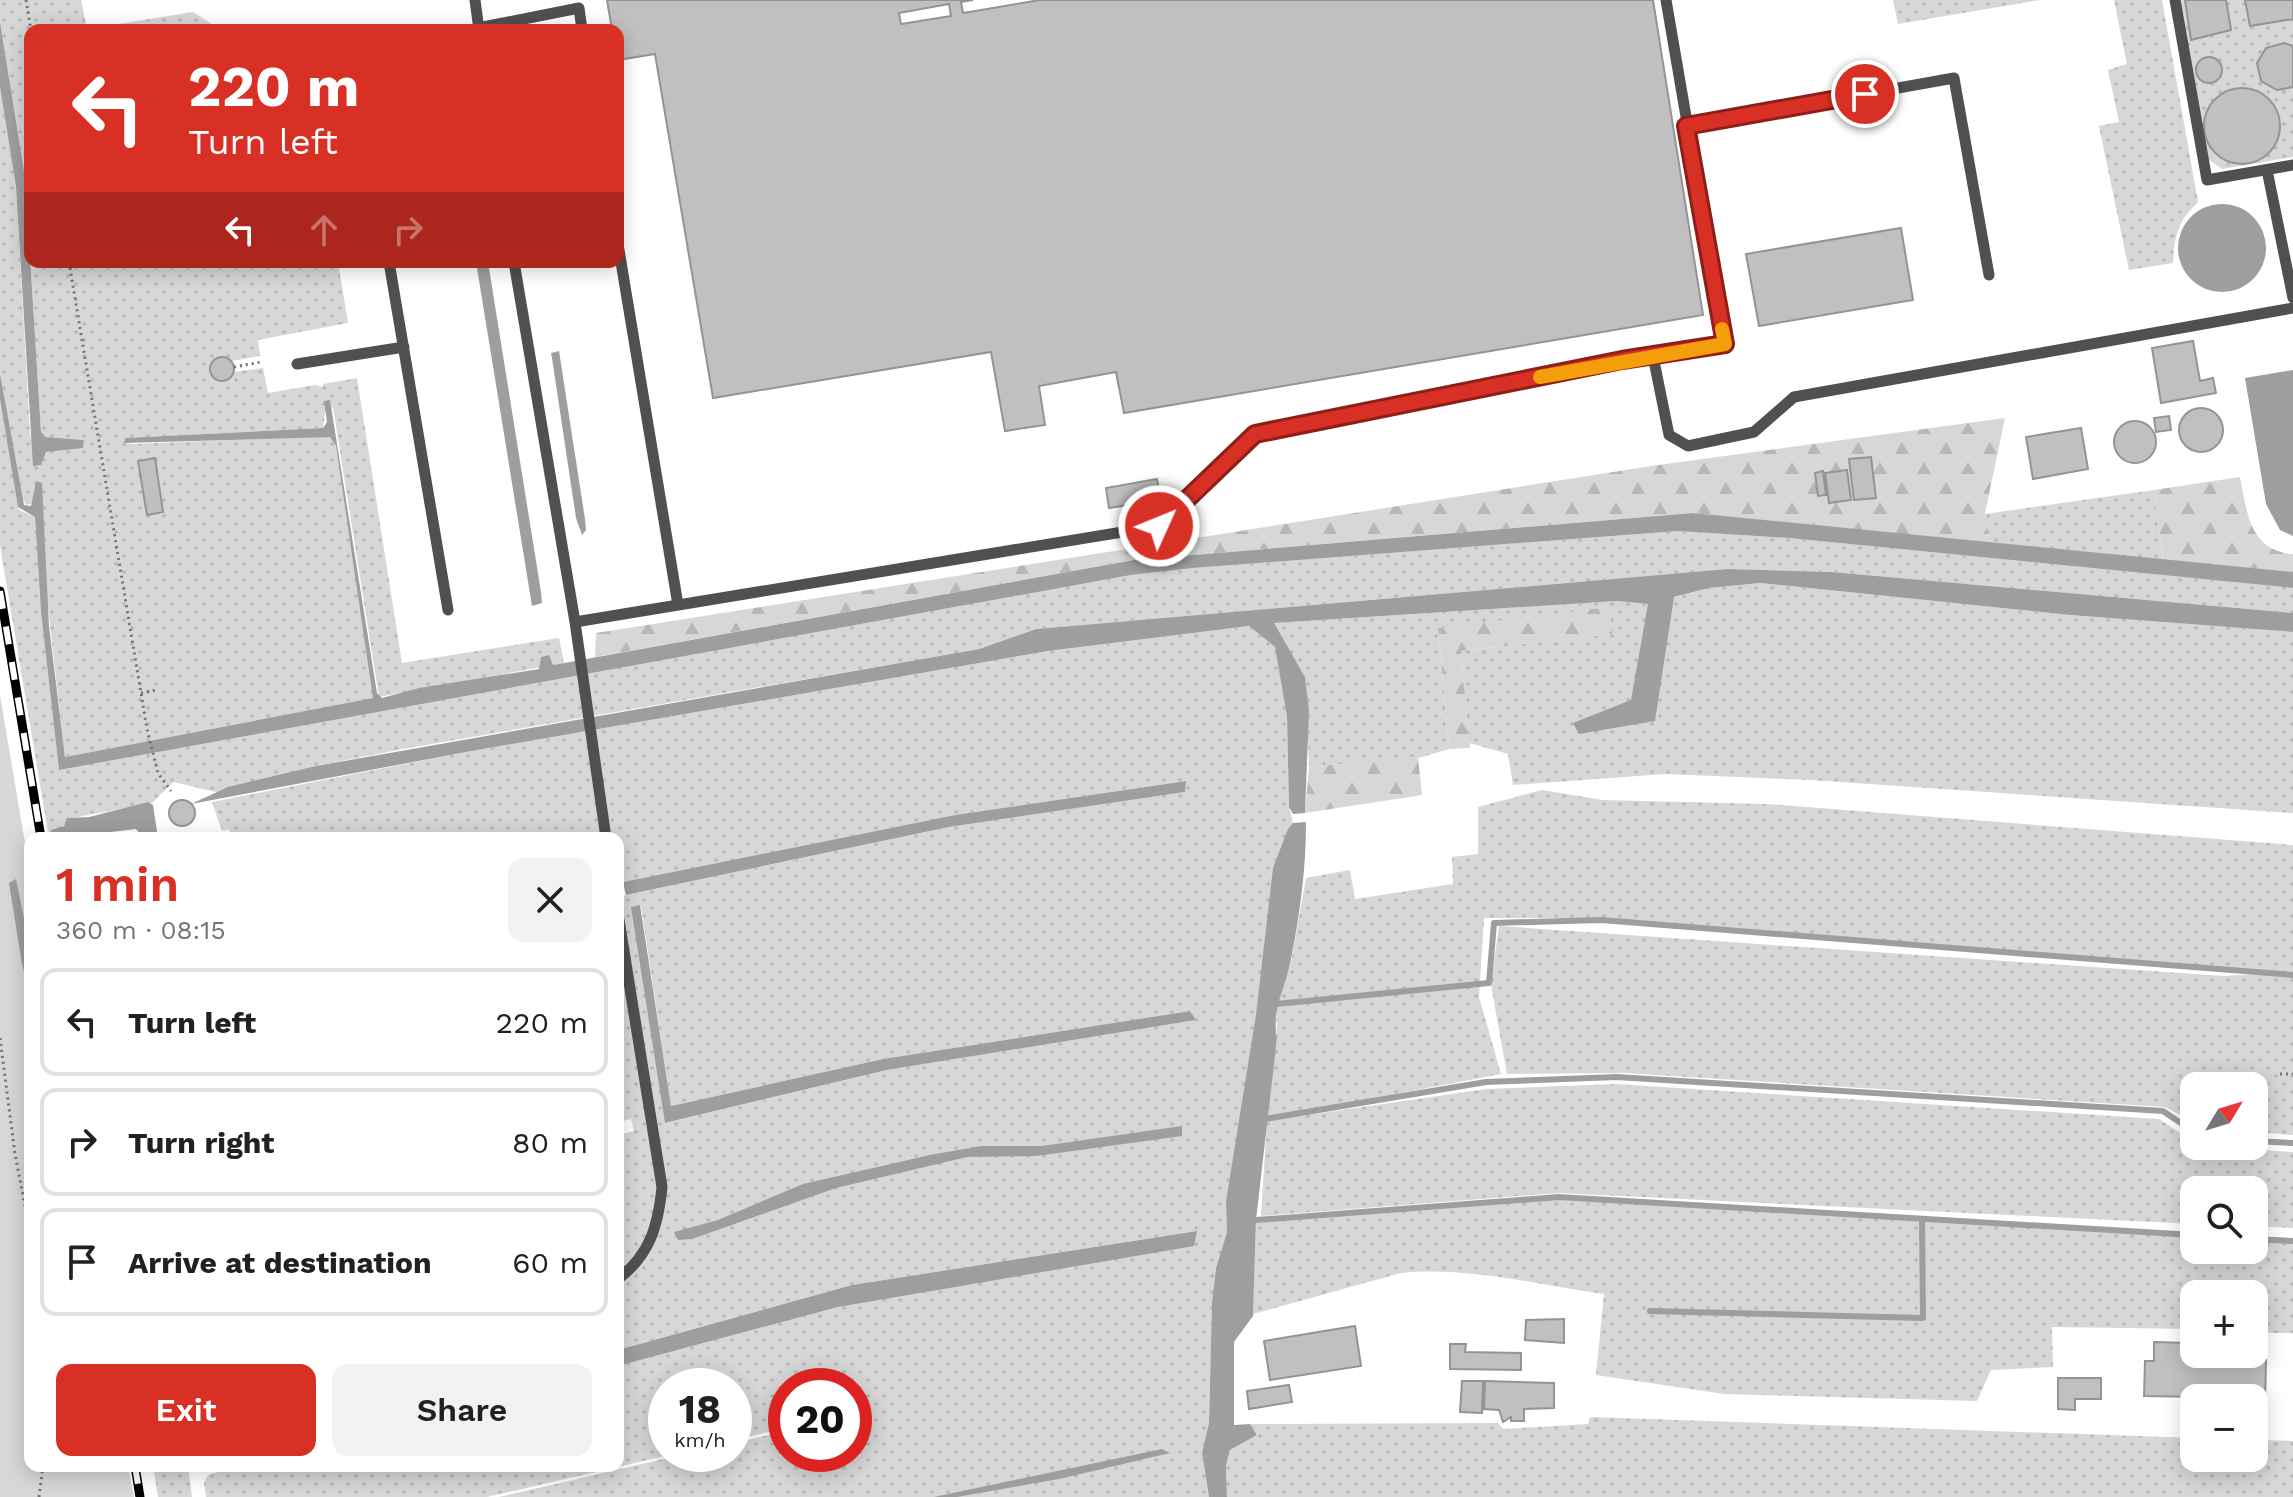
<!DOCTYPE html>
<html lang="en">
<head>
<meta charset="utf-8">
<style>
	:root { --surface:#fff; --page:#f2f2f2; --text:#202124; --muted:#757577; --line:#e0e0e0; --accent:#d93025 }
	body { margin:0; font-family:"Work Sans",sans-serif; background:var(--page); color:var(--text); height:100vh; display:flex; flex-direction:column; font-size:30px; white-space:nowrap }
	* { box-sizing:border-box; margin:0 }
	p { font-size:26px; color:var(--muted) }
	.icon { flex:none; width:44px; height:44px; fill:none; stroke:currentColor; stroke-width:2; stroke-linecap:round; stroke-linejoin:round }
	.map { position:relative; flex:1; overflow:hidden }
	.side { position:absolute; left:24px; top:832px; width:600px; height:640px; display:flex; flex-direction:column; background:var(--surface); border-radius:16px; box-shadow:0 4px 20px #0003 }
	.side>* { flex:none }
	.top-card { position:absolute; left:24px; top:24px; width:600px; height:244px; border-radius:16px; box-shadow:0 4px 20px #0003; background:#d93025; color:#fff; overflow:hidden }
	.needle { width:52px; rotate:52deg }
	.controls { position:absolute; left:2180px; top:1072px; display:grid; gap:16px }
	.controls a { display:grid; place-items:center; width:88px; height:88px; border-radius:16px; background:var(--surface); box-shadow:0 4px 20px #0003; font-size:40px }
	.speed { position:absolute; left:648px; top:1368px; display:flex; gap:16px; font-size:40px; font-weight:700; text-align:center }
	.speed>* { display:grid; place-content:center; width:104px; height:104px; border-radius:50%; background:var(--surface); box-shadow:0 4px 20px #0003; line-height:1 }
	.speed small { font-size:20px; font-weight:400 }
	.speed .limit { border:12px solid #d22; background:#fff; color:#111 }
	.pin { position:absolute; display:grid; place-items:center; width:68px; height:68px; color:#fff; margin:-34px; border:4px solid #fff; border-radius:50%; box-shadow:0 2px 8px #0007 }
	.me { position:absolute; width:88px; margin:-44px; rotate:46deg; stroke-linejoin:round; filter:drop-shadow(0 0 6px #0008) }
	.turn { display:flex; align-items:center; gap:28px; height:168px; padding:0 32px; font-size:36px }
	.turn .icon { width:104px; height:104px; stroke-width:2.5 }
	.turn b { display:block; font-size:56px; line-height:68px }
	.lanes { display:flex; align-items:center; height:76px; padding:0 32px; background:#0003; justify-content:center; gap:40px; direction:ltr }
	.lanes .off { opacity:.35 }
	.round { display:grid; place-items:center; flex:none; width:84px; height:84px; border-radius:16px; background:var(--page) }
	.headline { display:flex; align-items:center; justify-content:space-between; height:136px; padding:0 32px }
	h1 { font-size:48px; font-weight:600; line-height:60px; color:var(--accent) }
	.cta { display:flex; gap:16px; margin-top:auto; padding:16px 32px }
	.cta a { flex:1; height:92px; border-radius:16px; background:var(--accent); color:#fff; font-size:32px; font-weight:600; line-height:92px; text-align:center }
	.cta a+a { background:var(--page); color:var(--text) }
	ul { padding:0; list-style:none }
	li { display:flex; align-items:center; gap:24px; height:108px; margin:0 16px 12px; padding:0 16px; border:4px solid var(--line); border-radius:16px }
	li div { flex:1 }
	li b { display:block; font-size:30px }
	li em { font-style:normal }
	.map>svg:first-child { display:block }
</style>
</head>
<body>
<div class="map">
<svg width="2293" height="1497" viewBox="0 0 2293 1497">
	<defs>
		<pattern id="grass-dots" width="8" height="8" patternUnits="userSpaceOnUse" patternTransform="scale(2)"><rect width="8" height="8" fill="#d7d7d7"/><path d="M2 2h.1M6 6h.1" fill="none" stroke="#b7b7b7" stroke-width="1.8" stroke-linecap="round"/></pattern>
		<pattern id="forest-firs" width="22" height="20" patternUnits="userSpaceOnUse" patternTransform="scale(2)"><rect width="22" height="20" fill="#d7d7d7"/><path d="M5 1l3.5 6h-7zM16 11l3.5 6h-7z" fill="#b7b7b7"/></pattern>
	</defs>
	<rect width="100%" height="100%" fill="#fff"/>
	<path fill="url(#grass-dots)" fill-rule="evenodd" d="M0 0H81L87 29 193 12 221 30H30V262H338L348 323 258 340 260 356 232 361 234 372 263 368 268 393 315 385 323 387V384L357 378 402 663 559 638 564 663 379 697 333 407 325 412 323 428 126 438 124 443 133 444 330 436 336 446 374 698 65 757 34 485 33 503 26 505 19 491 0 374V87L16 187 30 434 40 465 46 452 84 444V440L46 437 41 432 25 177 0 22Z
		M1893 0H2040L1898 24Z
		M2114 0H2162L2198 202C2178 221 2174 236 2173 263L2129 270 2099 126 2119 122 2108 70 2127 64Z
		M2178 0H2293V157L2222 169 2208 159Z
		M0 399 19 510 35 517 41 612 59 770 1131 575 1193 568 1678 531 1789 538 2293 588V613L1832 572 1727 569 1036 629 979 649 403 749 316 766 220 793 173 782 152 803 72 818 60 828 62 838H49L0 546Z
		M2154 490 2163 560 1990 544 1985 514Z
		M1760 583 2070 615 2293 632V813L1811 780 1665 774 1513 785 1508 754 1469 743 1461 651 1611 634 1438 628 1449 749 1419 758 1309 767 1305 677 1273 623 1617 601 1649 604 1709 588Z
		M1249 626 1275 647 1277 657 1287 717 1289 807 1293 823 1288 829 1226 1201 1227 1232 1216 1268 1212 1302 1209 1423 1202 1453 1209 1497H499L685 1454H734V1443L786 1431V1454H854V1386H786V1428L734 1440V1386H666V1454H674L487 1497H206L204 1483 208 1475 240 1466H618V1366L838 1307 1196 1231 852 1285 618 1350V1135L634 1131 631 1119 618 1122V897L949 827 1185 792V781L955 815 618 883V838H232L229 829 222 831 212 802 466 752 1048 651ZM632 906H641L671 1106 883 1059 1190 1011 1196 1020 887 1070 666 1123Z
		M1542 790 1603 800 1767 804 2293 845V1135L2254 1132V1086H2194V1122L2165 1107 1624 1073 1507 1074 1491 985 1499 926 2223 976 2279 973 2099 962 1600 918H1484L1479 997 1501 1074 1265 1119 1277 1038 1276 1004 1290 967 1306 878 1350 870 1355 899 1453 884 1452 857 1478 854V807Z
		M1616 1084 2159 1119 2194 1142V1146L2293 1152V1228L2254 1226V1190H2194V1224L1559 1193 1261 1216 1267 1121 1486 1089Z
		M1559 1198 2194 1237V1250H2254V1241L2293 1243V1333H2254V1294H2194V1329L2052 1327 2053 1367 1991 1370 1977 1401 1724 1394 1596 1375 1604 1294C1538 1285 1467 1266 1401 1273L1253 1314 1256 1220Z
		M1590 1417 2194 1438V1458H2254V1440L2293 1441V1497H1227L1226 1465 1230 1450 1257 1435 1250 1424 1498 1423 1503 1429 1588 1424Z
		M153 1466H188L192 1497H158Z"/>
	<path fill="url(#forest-firs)" d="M2005 418 1985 513 1990 544 1693 513 1134 560 595 657 596 633 1651 466Z
		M2240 477C2247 513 2250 551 2293 554V572L2163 560 2154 490Z
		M1610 607 1612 634 1461 651 1470 748 1449 749 1438 628Z
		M1418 756 1422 795 1305 813 1309 767Z"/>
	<path fill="#d7d7d7" d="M0 695 30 873V1466H128L134 1497H0Z"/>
	<path fill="#9e9e9e" d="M0 22 25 177 41 432 46 437 84 440 83 448 46 452 41 465 33 466 16 187 0 87Z
		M2178 248a44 44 0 1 1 88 0a44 44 0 1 1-88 0Z
		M476 262H488L541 592 542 603 532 606Z
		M559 351 585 519 586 530 582 535 576 518 552 358 551 353Z
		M2293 370V536L2280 530 2266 504 2245 378Z
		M0 374 24 505 31 506 36 481 42 483 49 626 65 757 373 698 336 446 330 437 124 443 125 438 323 428 327 422 324 401 330 400 377 693 382 698 419 688 539 669 541 657 549 655 553 665 1134 560 1693 513 2293 572V588L1789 538 1678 531 1193 568 1131 575 59 770 41 612 35 517 18 507 0 399Z
		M1727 569 1832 572 2293 613V632L2070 615 1760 583 1709 588 1674 597 1655 721 1579 734 1573 723 1631 700 1648 604 1617 601 1274 623 1305 677 1309 711 1305 813 1293 814 1289 807 1287 717 1275 647 1249 626 1048 651 466 752 191 804 228 787 316 766 979 649 1036 629Z
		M1186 781 1185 792 949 827 626 895 623 882 955 815Z
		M148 802 153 805 158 838H143L136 829 102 833V838L52 837 51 830 64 826 67 818 89 817Z
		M1306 822C1306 870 1300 913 1291 959 1286 988 1271 1008 1277 1038L1256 1220 1253 1316 1234 1342V1425L1250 1424 1257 1435 1230 1450 1226 1465 1227 1497H1209L1202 1453 1209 1423 1212 1302 1216 1268 1227 1232 1226 1201 1256 1015 1273 868 1288 829 1293 823Z
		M16 879 30 948V993L22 964 9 883Z
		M640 905 671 1106 883 1059 1190 1011 1196 1020 887 1070 665 1123 631 907Z
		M1182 1126V1136L1036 1156 967 1157 836 1188 692 1239 678 1240 674 1232 718 1220 803 1184 930 1155 981 1146H1042Z
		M1197 1231 1194 1246 838 1307 618 1366V1350L852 1285Z
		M1162 1449 1170 1453 1059 1479 957 1497H934Z"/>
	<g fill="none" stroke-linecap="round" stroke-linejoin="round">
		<path stroke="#9e9e9e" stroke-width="6" d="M1276 1004 1489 983 1494 923 1601 920 2293 975
			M1265 1119 1486 1082 1617 1077 2163 1111 2194 1132
			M2254 1141 2293 1143
			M1256 1220 1559 1197 2194 1235
			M2254 1239 2293 1241
			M1650 1311 1923 1318 1922 1221"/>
	</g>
	<path fill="#c0c0c0" stroke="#949494" stroke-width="2" fill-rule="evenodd" d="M607 0H973L961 2 963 13 1040 0H1653L1703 315 1124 413 1116 372 1039 386 1045 425 1005 431 991 352 713 398 655 54 618 60V30H612ZM949 4 951 16 901 24 899 13Z
		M2185 0H2226L2231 30 2191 40Z
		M2245 0H2293V19L2250 26Z
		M2284 43 2293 46V87L2277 90 2261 81 2257 63 2266 48Z
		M2196 70a13 13 0 1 1 26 0a13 13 0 1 1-26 0Z
		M2204 126a38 38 0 1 1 76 0a38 38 0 1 1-76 0Z
		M1901 228 1913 300 1759 326 1746 254Z
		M2193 341 2200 381 2213 378 2216 393 2161 403 2152 348Z
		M210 369a12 12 0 1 1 24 0a12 12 0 1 1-24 0Z
		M2179 430a22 22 0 1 1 44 0a22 22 0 1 1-44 0Z
		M2169 416 2171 430 2156 432 2154 418Z
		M2114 442a21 21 0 1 1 42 0a21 21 0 1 1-42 0Z
		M2081 428 2088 469 2033 479 2026 437Z
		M1871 457 1876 498 1854 500 1849 459Z
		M155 458 163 512 147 515 138 461Z
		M1847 470 1851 500 1829 503 1825 473Z
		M1823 471 1826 495 1818 496 1815 473Z
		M1157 479 1162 506 1153 508 1152 501 1109 508 1106 488Z
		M169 813a13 13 0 1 1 26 0a13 13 0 1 1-26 0Z
		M1564 1319V1343L1525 1340 1526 1320Z
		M1355 1326 1361 1366 1270 1380 1264 1341Z
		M2154 1342 2188 1343 2187 1362 2243 1364V1354L2259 1350V1360H2266L2265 1404H2254V1398L2144 1396 2145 1361H2154Z
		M1450 1344H1466L1465 1352 1521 1353V1370L1450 1369Z
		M2058 1378H2101V1399H2075V1410L2058 1409Z
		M1462 1381H1483L1482 1413 1460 1412Z
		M1485 1381 1554 1383V1408L1524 1409V1421H1511V1417L1503 1422 1499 1410 1484 1409Z
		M1289 1385 1292 1402 1249 1409 1247 1391Z"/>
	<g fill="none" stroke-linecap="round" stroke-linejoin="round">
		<path stroke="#727272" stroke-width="3" stroke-dasharray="2 4" stroke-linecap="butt" d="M26 0 31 30
			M69 262 147 729 158 773 171 791
			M234 367 261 362
			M141 693 156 690
			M0 1038 15 1154 30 1232
			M2280 1074H2293
			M39 1497 43 1466"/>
		<path stroke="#505050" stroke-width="11" d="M475 0 479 30
			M1666 0 1725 344 1653 356 1669 435 1688 446 1754 432 1794 397 2293 308
			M2175 0 2207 180 2293 165
			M478 28 579 8 582 30
			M1686 126 1954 78 1989 275
			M2267 170 2293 298
			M618 244 678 605
			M389 262 448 610
			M514 262 575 622 606 838
			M297 364 404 347
			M575 622 1159 526 1255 434 1653 356
			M618 914 662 1187C658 1226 650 1255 618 1279"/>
		<defs>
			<path id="rail" d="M0 591 41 838
				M135 1466 140 1497"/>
		</defs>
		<use href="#rail" stroke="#000" stroke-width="9"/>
		<use href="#rail" stroke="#fff" stroke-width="6" stroke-dasharray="18" stroke-linecap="butt"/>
	</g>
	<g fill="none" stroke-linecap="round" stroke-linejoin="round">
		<defs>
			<path id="route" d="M1159 526 1255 434 1622 360 1725 344 1686 126 1865 94"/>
		</defs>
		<use href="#route" stroke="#8d1f18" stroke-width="20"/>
		<use href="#route" stroke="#d93025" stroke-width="14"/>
		<path stroke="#f59e0b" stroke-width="14" d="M1540 377 1725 344 1722 329"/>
	</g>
</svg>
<div class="controls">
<a><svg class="needle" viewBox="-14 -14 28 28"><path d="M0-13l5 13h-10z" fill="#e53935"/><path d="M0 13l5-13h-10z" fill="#757577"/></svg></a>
<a><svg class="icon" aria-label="search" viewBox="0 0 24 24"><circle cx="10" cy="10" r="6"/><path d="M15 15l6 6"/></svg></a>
<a>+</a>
<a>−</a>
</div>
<div class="speed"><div>18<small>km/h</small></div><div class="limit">20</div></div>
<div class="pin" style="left:1865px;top:94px;background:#d93025"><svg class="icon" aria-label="arrive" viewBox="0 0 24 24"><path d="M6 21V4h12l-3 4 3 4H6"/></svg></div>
<svg class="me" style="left:1159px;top:526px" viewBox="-20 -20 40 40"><circle r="17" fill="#d93025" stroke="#fff" stroke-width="3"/><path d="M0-11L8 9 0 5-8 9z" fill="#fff"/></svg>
<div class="top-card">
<div class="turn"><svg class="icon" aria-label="left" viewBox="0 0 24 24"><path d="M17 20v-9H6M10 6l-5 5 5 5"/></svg><div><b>220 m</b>Turn left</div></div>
<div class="lanes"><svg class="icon" aria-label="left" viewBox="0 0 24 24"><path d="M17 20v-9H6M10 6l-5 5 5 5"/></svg><svg class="icon off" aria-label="ahead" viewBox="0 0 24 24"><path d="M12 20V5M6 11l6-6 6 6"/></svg><svg class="icon off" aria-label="right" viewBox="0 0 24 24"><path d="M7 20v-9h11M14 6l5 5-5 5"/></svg></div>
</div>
<section class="side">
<div class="headline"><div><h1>1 min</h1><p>360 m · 08:15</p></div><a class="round"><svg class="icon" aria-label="close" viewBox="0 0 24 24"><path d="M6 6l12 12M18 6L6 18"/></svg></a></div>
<ul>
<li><svg class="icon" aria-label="left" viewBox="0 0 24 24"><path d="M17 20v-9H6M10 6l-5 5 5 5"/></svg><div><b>Turn left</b></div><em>220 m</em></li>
<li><svg class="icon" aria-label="right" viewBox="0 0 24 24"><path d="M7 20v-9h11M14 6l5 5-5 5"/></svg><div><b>Turn right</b></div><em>80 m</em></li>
<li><svg class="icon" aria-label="arrive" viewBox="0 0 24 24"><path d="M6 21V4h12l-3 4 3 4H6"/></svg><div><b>Arrive at destination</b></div><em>60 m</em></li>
</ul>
<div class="cta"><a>Exit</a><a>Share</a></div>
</section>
</div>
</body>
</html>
